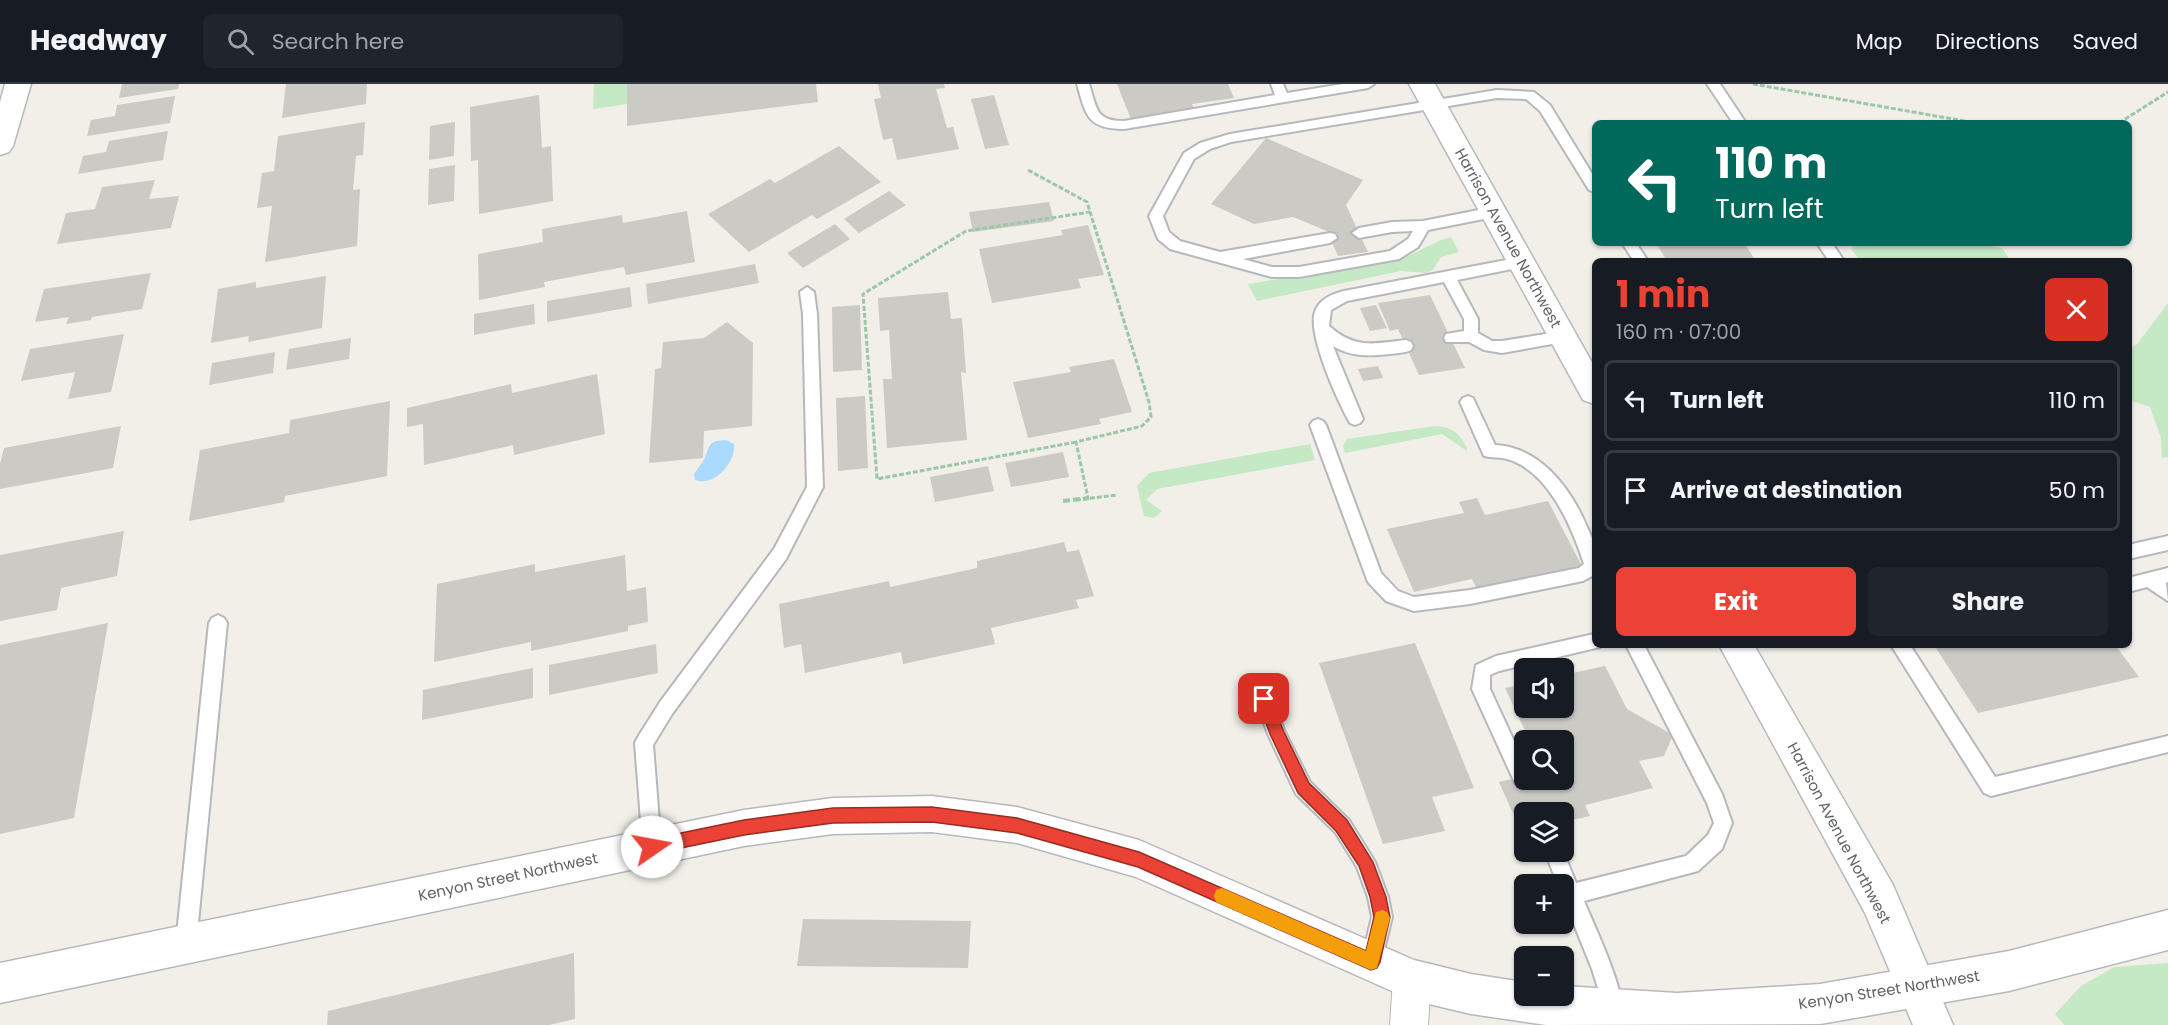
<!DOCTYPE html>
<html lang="en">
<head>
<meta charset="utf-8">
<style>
	:root { --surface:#171b24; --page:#20242c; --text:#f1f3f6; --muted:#9ea1a6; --line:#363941; --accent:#ea4335 }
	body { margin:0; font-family:Poppins,sans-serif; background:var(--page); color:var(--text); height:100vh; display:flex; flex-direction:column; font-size:22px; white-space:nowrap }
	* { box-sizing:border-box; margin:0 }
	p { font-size:20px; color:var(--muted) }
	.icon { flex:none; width:33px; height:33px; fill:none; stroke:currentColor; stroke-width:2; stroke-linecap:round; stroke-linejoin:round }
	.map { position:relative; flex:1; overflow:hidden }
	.panel { position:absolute; left:1592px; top:174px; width:540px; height:390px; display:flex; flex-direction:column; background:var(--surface); border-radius:9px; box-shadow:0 2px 4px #0004 }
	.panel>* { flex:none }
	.top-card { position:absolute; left:1592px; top:36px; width:540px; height:126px; border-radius:9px; box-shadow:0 2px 4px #0004; background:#00695c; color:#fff; overflow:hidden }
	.buttons { position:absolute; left:1514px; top:574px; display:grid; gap:12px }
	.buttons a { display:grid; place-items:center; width:60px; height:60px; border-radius:9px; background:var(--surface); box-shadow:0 2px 4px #0004; font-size:30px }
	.pin { position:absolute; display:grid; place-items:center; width:51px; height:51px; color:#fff; margin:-26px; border-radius:12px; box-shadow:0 3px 9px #0006 }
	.me { position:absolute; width:66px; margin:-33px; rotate:78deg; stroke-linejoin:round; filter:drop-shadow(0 0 4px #0008) }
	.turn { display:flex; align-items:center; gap:21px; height:126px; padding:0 24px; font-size:27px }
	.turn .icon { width:78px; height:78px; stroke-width:2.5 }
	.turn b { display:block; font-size:42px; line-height:51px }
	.round { display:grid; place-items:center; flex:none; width:63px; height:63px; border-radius:9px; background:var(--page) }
	.summary { display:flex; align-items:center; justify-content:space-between; height:102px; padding:0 24px }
	h1 { font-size:36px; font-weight:700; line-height:45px; color:var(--accent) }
	.action { display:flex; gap:12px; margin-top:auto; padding:12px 24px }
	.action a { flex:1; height:69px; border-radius:9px; background:var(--accent); color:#fff; font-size:24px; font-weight:700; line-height:69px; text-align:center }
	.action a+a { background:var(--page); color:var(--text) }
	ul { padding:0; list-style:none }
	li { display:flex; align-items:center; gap:18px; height:81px; margin:0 12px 9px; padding:0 12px; border:3px solid var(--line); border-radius:9px }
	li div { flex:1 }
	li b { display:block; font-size:22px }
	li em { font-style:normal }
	header { display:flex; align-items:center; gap:36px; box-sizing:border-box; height:84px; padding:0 30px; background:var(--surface); border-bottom:2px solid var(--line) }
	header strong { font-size:28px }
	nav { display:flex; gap:33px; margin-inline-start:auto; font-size:21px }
	.search { width:420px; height:54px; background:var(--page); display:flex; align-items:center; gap:15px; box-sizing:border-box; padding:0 21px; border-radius:9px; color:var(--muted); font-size:22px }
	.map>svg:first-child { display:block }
</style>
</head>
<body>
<header>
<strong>Headway</strong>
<div class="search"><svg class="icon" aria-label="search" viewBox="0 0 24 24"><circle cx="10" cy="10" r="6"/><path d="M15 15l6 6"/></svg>Search here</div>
<nav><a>Map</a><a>Directions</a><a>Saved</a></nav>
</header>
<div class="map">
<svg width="2168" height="941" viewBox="0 0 2168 941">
	<rect width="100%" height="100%" fill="#f1efe8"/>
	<path fill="#c5e8c5" d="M594 0H627V20L593 25Z
		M1451 153 1459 168 1441 173 1433 186 1426 189 1401 187 1257 217 1248 200 1396 176C1416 171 1431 158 1451 153Z
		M1853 159H1977L2002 164 2011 177H1860L1852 166Z
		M2168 219V373L2162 374 2161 354 2150 323 2129 316 2128 267 2138 259Z
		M1435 342C1453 343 1459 349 1467 364V367L1442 350 1345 369 1343 362 1347 355Z
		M1310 360 1315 376 1157 405 1146 416 1162 427 1154 434 1144 432 1137 402 1149 389Z
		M2168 879V941H2064L2055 930 2081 902 2114 883Z"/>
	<path fill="#aadaff" d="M726 356 734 360C736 378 715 403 695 396L694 390C698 384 703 379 705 373 711 359 709 357 726 356Z"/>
	<path fill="#cccac5" d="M122 0H179L178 5 119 14Z
		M286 0H367L366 20 282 34Z
		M627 0H816L818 18 627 42Z
		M878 0H944L945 4 936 5 947 44 953 43 959 65 897 76 892 54 883 56 874 15 881 14Z
		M1117 0H1228L1234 14 1192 20 1195 28 1132 38Z
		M539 11 542 64 551 62 553 117 479 130 478 76 471 77 470 23Z
		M994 11 1009 61 985 65 971 15Z
		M175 12 170 39 87 52 91 36 115 32 117 21Z
		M365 38 363 71 356 72 353 106 360 105 357 162 265 178 272 122 257 124 262 89 274 87 278 52Z
		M455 38 454 72 429 76 430 42Z
		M168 47 163 76 78 90 83 72 106 68 109 57Z
		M1266 54 1363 96 1346 121 1368 168 1338 172 1327 147 1293 133 1254 140 1211 120Z
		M839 62 881 98 817 135 812 131 749 168 708 130 770 95 775 99Z
		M455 81 454 117 428 121 429 85Z
		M155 96 149 115 179 112 171 144 57 160 66 129 95 125 102 103Z
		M889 107 906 121 859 149 844 135Z
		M1049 118 1054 137 973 148 969 128Z
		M687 127 695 178 626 191 624 183 544 198 545 203 479 216 478 170 543 158 542 145 622 131 623 139Z
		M835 140 850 155 803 184 787 169Z
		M1088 141 1104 191 1078 195 1081 204 992 219 979 165 1063 151 1061 146Z
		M1656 159H1744L1756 177H1667Z
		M755 180 759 199 648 220 646 200Z
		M151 189 142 225 92 233 91 236 66 240 69 233 35 238 44 205Z
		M326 192 322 244 248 258 249 252 211 259 218 205 256 198V204Z
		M630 203 632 223 547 238V217Z
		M948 208 951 235 962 234 966 289 961 288 967 356 887 364 883 295H892L889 246 880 247 878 214Z
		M1430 211 1465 284 1419 291 1398 245 1390 247 1378 219Z
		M534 220 535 240 474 251V230Z
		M860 221 862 286 833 288 832 223Z
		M1376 221 1387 244 1370 247 1360 224Z
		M727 238 753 259 752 342 704 347 703 374 649 379 655 285 661 284 663 258 704 254Z
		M124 250 111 308 68 315 75 288 21 297 30 265Z
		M351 254 349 275 286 286 289 265Z
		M275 268 273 289 209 301 212 279Z
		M1114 275 1132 328 1099 335 1101 340 1028 354 1013 298 1071 288 1069 283Z
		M1378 282 1383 294 1363 297 1358 285Z
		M597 290 605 350 514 371 513 361 424 381 423 340 407 343V324L511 300 512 309Z
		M865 312 868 384 838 387 836 314Z
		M390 317 387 392 285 412 284 418 189 437 200 366 289 349 290 336Z
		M121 342 113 384 0 405V380L4 364Z
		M1063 368 1069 393 1011 403 1005 379Z
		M988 382 994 407 935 418 930 393Z
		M1477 414 1485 431 1548 417 1582 482 1477 505 1472 495 1414 508 1387 445 1464 429 1459 418Z
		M124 447 117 492 61 504 57 526 0 537V471Z
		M1064 458 1067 468 1079 466 1094 512 1076 516 1079 524 991 544 995 560 903 580 901 568 805 589 801 560 784 564 779 520 889 497 890 503 977 484V477Z
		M625 471 627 507 646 503 648 538 628 542V547L531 567V558L434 578 437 500 535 480V488Z
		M108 539 74 734 0 750V561Z
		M1415 559 1474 704 1432 713 1445 747 1383 760 1319 579Z
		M656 560 658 589 549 611V581Z
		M1934 561H2115L2139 593 1978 629Z
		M1605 582 1627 625 1673 651 1664 672 1639 677 1653 704 1585 721 1590 732 1563 738V729H1524V748H1521L1499 698 1524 692V696H1563V657H1545L1542 652 1529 655 1505 604 1524 600V624H1563V591Z
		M533 584V614L422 636 423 606Z
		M803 835 971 837 968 884 797 882Z
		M574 869 575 935 549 941H327L328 927Z"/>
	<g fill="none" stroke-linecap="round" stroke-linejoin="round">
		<defs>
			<path id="service" d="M1077 0H1089C1097 24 1095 37 1124 37L1275 11 1271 0H1283L1287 9 1343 0H1374L1368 4 1124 45C1087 45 1086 31 1077 0Z
				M1707 0H1720L1746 39H1733Z
				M1497 6 1534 8 1550 21 1594 93V108L1589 106 1540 27 1526 15 1497 14 1231 58 1210 65 1194 75 1163 132 1169 148 1180 157 1220 168 1330 149 1335 150 1337 154 1330 159 1243 175 1272 183H1299L1390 167 1408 155 1413 147 1392 148 1359 154 1352 149 1359 144 1392 138 1423 137 1494 123 1501 128 1494 133 1428 146 1418 163 1399 175 1299 193H1272L1170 165 1158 155 1149 132 1184 69 1200 59 1230 50Z
				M1622 159H1636L1648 177H1634Z
				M1817 159H1832L1844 177H1829Z
				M1522 173 1529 178 1527 182 1457 196 1478 235V249L1492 257H1502L1564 247 1569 249 1571 253 1569 257 1502 269 1484 266 1469 258H1446L1444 254 1446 250 1464 247V235L1444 198 1347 217 1331 226 1329 242C1355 265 1373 260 1406 256L1411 258 1413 262 1411 266 1406 268C1381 271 1356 276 1333 262L1363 335 1360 339 1355 341 1350 339C1338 318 1307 250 1315 228 1319 215 1332 210 1344 207Z
				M807 203 814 208 817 230 823 403 786 475 672 630 653 661 661 763 659 770 652 772 645 770 643 763 635 659 638 653 660 618 774 465 807 403 803 230 800 208Z
				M1468 312 1473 314 1495 361C1538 363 1567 400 1584 436 1587 444 1593 454 1594 462 1596 471 1594 482 1594 491L1583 497 1470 520 1414 527 1386 517 1368 498 1310 341 1313 337 1318 335 1323 337 1326 341 1381 489 1398 507 1414 513 1470 506 1579 484 1584 480C1572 443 1548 386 1507 375 1500 373 1492 374 1484 372L1460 318 1463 314Z
				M2168 452V466L2128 475V461Z
				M2168 484V498L2166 499 2168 517 2147 503 2128 508V494Z
				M218 531 224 534 227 539 196 860 193 867 186 870 179 867 176 860 209 539 212 534Z
				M1594 550V561H1601L1600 563 1499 587 1490 591V605L1524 679V696H1529L1521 702 1515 699 1472 605 1476 581 1496 572Z
				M1626 561H1644L1722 710 1732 739 1722 765 1698 787 1584 817C1593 839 1629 914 1621 933L1614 936 1607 933 1592 885 1563 813V801H1558L1545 768 1563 767 1576 799 1686 772 1708 751 1714 739 1707 719Z
				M1891 561H1910L1995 693 2168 652V668L1991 712 1984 709Z
				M1264 607 1270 609 1285 648 1310 698 1349 736 1375 778 1388 813 1392 833 1381 878 1378 885 1371 888 1364 885 1361 878 1372 833 1368 813 1357 783 1335 748 1296 710 1268 650 1255 615 1258 609Z"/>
			<path id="minor" d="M1412 877 1425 883 1431 896 1428 941H1390L1393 896 1399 883Z"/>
			<path id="tertiary" d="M5 0H31L13 62 9 68 0 71V18Z
				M932 712 1017 723 1139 756 1414 876 1471 890 1524 898V912H1563V902L1677 909 1820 900 2009 867 2168 826V866L2009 907 1820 940 1546 941 1471 930 1412 916 1136 793 1017 759 932 748 833 750 744 762 0 919V879L744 726 833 714Z"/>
			<path id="secondary" d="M1409 0H1435L1594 282V320L1583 316Z
				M1719 561H1754L1893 801 1953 941H1913L1865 829Z"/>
		</defs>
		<use href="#service" stroke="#b5b8bc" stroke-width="4"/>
		<use href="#minor" stroke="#b5b8bc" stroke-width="2"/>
		<use href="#tertiary" stroke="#b5b8bc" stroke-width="3"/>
		<use href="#secondary" stroke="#b6babf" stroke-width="3"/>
		<path stroke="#9cc7a9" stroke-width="3" stroke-dasharray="5 2" stroke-linecap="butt" d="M1753 0 1976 39
			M2119 39 2168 8
			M1028 86 1087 118 1149 318 1151 333 1142 342 1076 358 1088 414
			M1076 358 877 395 863 210 966 147 1090 128
			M1076 416 1117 411"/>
		<path stroke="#9cc7a9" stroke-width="4" stroke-dasharray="7 3" stroke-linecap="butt" d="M1063 417 1089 414"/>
		<use href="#service" fill="#fff" fill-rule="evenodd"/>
		<use href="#minor" fill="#fff" fill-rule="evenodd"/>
		<use href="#tertiary" fill="#fff" fill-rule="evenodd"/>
		<use href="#secondary" fill="#fff" fill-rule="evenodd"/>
	</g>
	<path fill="#ea4335" stroke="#982c22" stroke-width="1.5" d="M1264 609 1269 611 1284 648 1309 699 1347 736 1373 778 1386 813 1390 833 1380 878 1377 884 1371 886 1138 783 1017 749 932 738 833 739 744 751 652 770 647 768 645 763 647 757 652 755 744 736 833 724 932 723 1017 734 1139 768 1366 867 1374 833 1370 813 1359 782 1336 747 1298 709 1270 650 1257 615 1259 611Z"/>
	<path fill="#f59e0b" d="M1222 804 1366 867 1376 828 1382 826 1387 828 1390 834 1377 884 1371 886 1216 818 1214 812 1216 806Z"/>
	<g text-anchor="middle" stroke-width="6" stroke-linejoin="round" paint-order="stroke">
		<g font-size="15" fill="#5f6368" stroke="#fff">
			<text transform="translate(1508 154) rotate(61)" y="5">Harrison Avenue Northwest</text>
			<text transform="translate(1839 749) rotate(62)" y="5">Harrison Avenue Northwest</text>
			<text transform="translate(508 793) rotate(-12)" y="5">Kenyon Street Northwest</text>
			<text transform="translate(1889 906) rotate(-9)" y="5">Kenyon Street Northwest</text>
		</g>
	</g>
</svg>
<div class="buttons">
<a><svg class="icon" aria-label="sound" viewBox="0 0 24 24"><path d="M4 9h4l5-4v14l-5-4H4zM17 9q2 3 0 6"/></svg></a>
<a><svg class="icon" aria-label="search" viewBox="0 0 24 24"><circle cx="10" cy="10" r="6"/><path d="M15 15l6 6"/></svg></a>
<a><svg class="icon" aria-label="layers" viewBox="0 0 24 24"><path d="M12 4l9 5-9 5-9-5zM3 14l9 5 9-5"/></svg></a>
<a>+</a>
<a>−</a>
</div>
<div class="pin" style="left:1264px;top:615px;background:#d93025"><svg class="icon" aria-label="arrive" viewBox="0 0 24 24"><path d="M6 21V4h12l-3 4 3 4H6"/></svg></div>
<svg class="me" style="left:652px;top:763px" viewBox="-20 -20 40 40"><circle r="19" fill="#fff"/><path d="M0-13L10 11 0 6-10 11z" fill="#ea4335"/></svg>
<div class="top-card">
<div class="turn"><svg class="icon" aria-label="left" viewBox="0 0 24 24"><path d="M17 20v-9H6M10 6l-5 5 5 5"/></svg><div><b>110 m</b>Turn left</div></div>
</div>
<section class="panel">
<div class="summary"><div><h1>1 min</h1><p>160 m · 07:00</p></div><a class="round" style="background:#d93025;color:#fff"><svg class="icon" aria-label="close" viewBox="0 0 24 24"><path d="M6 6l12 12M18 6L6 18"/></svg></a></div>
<ul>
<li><svg class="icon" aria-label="left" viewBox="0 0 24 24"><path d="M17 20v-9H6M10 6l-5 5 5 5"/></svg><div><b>Turn left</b></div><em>110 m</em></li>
<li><svg class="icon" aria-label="arrive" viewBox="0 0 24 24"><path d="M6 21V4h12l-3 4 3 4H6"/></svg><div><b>Arrive at destination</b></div><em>50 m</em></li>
</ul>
<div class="action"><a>Exit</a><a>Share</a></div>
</section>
</div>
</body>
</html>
